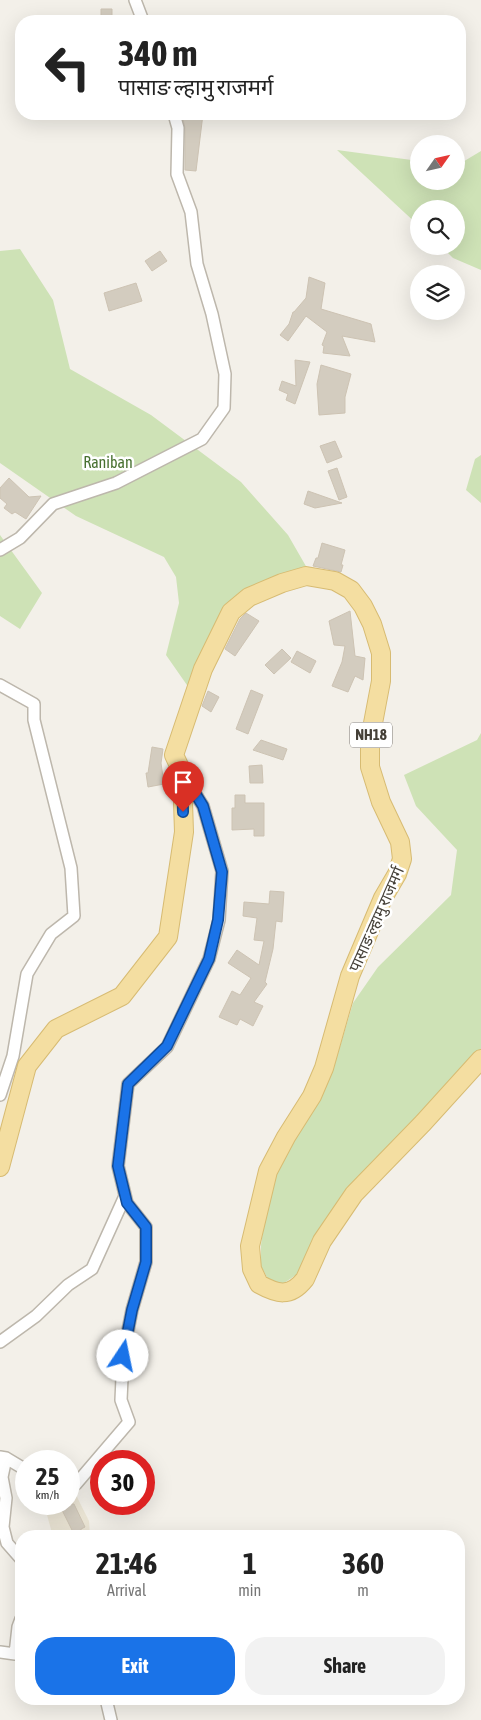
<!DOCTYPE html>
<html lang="en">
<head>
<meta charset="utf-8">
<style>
	:root { --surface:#fff; --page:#f2f2f2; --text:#222; --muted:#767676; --accent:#1a73e8 }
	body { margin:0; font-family:"Asap Condensed","Noto Sans Devanagari",sans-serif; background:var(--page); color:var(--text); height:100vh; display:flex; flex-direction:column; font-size:19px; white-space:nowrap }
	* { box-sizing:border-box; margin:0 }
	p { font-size:16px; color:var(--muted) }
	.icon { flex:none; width:28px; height:28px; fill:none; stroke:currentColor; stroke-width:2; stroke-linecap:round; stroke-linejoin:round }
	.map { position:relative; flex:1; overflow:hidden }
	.side { position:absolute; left:15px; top:1530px; width:450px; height:175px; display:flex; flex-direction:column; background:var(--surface); border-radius:20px; box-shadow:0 5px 20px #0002 }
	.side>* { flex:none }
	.banner { position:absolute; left:15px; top:15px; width:451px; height:105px; border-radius:20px; box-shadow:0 5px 20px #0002; background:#fff; color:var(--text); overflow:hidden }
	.needle { width:32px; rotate:56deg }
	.controls { position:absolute; left:410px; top:135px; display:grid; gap:10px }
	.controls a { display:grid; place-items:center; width:55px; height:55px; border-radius:50%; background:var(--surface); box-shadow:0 5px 20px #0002; font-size:25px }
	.speed { position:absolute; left:15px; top:1450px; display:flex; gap:10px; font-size:25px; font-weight:700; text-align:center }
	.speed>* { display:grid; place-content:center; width:65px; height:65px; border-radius:50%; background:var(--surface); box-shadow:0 5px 20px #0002; line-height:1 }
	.speed small { font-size:12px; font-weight:400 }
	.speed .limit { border:8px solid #d22; background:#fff; color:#111 }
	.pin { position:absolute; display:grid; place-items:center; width:42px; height:42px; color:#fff; margin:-51px -21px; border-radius:50% 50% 50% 0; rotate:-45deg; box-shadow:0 0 5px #0007 }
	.pin .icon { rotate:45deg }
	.me { position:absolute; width:55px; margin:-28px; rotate:11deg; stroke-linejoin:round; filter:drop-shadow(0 0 4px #0008) }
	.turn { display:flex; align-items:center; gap:18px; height:105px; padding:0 20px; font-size:22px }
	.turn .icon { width:65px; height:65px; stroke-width:2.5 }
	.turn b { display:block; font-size:35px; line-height:42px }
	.eta { display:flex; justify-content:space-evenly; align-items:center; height:85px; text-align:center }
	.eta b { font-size:30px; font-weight:700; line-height:35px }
	.primary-button { display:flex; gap:10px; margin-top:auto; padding:10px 20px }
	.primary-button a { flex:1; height:58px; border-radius:20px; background:var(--accent); color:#fff; font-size:20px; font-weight:700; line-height:58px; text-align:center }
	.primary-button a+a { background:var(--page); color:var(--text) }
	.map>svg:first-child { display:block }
</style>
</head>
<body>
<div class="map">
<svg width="481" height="1720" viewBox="0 0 481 1720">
	<rect width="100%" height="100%" fill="#f3f0e9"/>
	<path fill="#eae4d4" d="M71 1485 89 1521 90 1536H57L52 1533 44 1504H69V1486Z"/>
	<path fill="#cee2b6" d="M337 150 419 161V181H456V166L481 151V270L453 258 441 246H456V209H419V226Z
		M20 249 53 300 70 369 151 415 241 482 288 535 307 568C283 577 254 583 233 599 219 609 197 670 189 688L166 655 179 603 176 577 164 557 76 516 0 463V251Z
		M481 455V503L466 490 475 459Z
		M0 535 42 593 20 629 0 616Z
		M481 733V1053L339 1199 299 1273 284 1283 277 1284 269 1281 261 1266V1245L265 1217 276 1172 292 1140 318 1102 333 1070 353 1003 378 967 451 895 457 850 416 806 404 775 477 740Z"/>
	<path fill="#d3ccbf" stroke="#cdc3b3" d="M101 9H112V21H101Z
		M182 114H203L196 171 185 170V128Z
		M160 251 167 261 152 271 145 261Z
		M309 277 325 283 321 309 371 324 375 342 342 336 350 356 323 353 324 346 322 345 327 332 306 316 288 341 280 335 289 324 293 312H294L306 298Z
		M136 283 142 301 109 311 104 293Z
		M295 360 310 362 295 404 286 400 288 394 279 390 282 381 296 386Z
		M321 365 351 374 345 397V413L319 415 317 384Z
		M335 441 342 457 327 463 320 446Z
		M337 468 347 497 339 500 328 471Z
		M9 478 29 497 41 496 26 519 15 512 12 514 4 508 7 504 0 498V488Z
		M308 491 342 503 315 508 304 504Z
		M322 543 345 550 341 565H343L341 572 313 566 316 558H318Z
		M350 611 355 656 365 658 363 680 355 676 348 692 332 686 342 662 345 646 334 645 329 621Z
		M246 613 259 621 235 656 225 649 240 619Z
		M282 649 291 658 274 674 265 665Z
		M297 651 316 661 310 673 291 662Z
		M251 690 263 695 248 734 236 729Z
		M208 691 219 697 211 712 202 706Z
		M261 740 287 749 283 760 253 750Z
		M152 747 163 749 161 763 164 784 148 787 146 773H148Z
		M262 765 263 783H250L249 766Z
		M235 795H245V803H264V836H254V829L232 830V808H235Z
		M270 891 284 892 282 922 276 921 273 949 265 982 267 984 254 1002 263 1006 253 1026 240 1019 237 1025 219 1017 232 991 240 995 251 978 228 963 237 950 259 965 264 941 254 940 257 918 243 916 244 902 269 904Z
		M59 1504H74L85 1527 81 1529 80 1536H75Z"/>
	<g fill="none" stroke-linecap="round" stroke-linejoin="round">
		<defs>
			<path id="minor" d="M135 0 143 21
				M0 550 20 538 53 504 116 483 202 439 224 408 225 374 212 314 197 264 191 212 177 174 178 128 174 114
				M0 685 34 704V720L71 868 74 916 51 934 27 974 13 1056 0 1095
				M0 1342 36 1316 68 1285 92 1269 125 1196
				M0 1457 6 1458 26 1470
				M6 1458 2 1477 6 1498 3 1527 7 1543 21 1559
				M69 1488 76 1484 129 1422 121 1400 123 1356 132 1310 146 1262V1227L127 1203 118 1166 128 1084 167 1047 209 959 219 920 222 871 203 806 183 774
				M0 1652 15 1654 18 1627 21 1619
				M106 1699 111 1720"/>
			<path id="primary" d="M0 1167 27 1066 56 1029 122 996 168 937 184 832 182 772 174 755 203 669 231 612 249 597 282 583 306 576 335 581 351 590 363 606 372 624 381 653V681L370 739V767L381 802 400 842 402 859 397 874 383 898 350 976 324 1068 312 1096 286 1137 268 1171 250 1246 252 1269 259 1284C277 1294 290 1298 305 1279L322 1241 354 1194 423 1123 481 1059"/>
		</defs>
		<use href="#minor" stroke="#bdb7ac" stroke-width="14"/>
		<use href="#primary" stroke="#d7bb72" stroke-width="20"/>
		<use href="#minor" stroke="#fff" stroke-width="11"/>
		<use href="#primary" stroke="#f4dea1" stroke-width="18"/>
	</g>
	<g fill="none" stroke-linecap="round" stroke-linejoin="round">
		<defs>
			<path id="route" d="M123 1356 132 1310 146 1262V1227L127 1203 118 1166 128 1084 167 1046 209 959 218 920 222 872 203 806 182 772 183 812"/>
		</defs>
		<use href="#route" stroke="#114b97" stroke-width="12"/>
		<use href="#route" stroke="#1a73e8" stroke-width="9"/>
	</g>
	<g text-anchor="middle" stroke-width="5" stroke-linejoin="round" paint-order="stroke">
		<rect fill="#fff" stroke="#7d7974" stroke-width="1" x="350" y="722.5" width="42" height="25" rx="4"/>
		<g font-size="15" font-weight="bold" fill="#454038">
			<text x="371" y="740">NH18</text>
		</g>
		<g font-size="16" fill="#487131" stroke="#fff">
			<text x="108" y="468">Raniban</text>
		</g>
		<g font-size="16" fill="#454038" stroke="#fff">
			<text transform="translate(376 919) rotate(-66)" y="6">पासाङ ल्हामु राजमर्ग</text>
		</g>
	</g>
</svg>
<div class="controls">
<a><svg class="needle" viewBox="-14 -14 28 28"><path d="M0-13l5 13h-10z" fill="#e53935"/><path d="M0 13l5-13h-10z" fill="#767676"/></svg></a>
<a><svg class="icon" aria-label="search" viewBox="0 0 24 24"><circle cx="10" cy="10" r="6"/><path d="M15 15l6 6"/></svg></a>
<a><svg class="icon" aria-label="layers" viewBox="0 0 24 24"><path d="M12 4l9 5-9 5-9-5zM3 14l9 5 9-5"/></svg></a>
</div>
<div class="speed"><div>25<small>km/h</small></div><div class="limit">30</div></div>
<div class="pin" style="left:183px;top:812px;background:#d93025"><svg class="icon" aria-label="arrive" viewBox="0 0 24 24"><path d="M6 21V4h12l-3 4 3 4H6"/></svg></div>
<svg class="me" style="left:123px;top:1356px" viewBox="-20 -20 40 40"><circle r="19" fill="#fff"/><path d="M0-13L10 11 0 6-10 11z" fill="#1a73e8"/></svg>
<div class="banner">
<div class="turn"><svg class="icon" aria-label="left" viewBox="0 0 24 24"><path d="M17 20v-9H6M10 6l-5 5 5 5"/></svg><div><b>340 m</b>पासाङ ल्हामु राजमर्ग</div></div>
</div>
<section class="side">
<div class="eta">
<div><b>21:46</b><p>Arrival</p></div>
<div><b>1</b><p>min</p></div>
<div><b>360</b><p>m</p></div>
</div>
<div class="primary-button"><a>Exit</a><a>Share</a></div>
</section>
</div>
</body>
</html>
